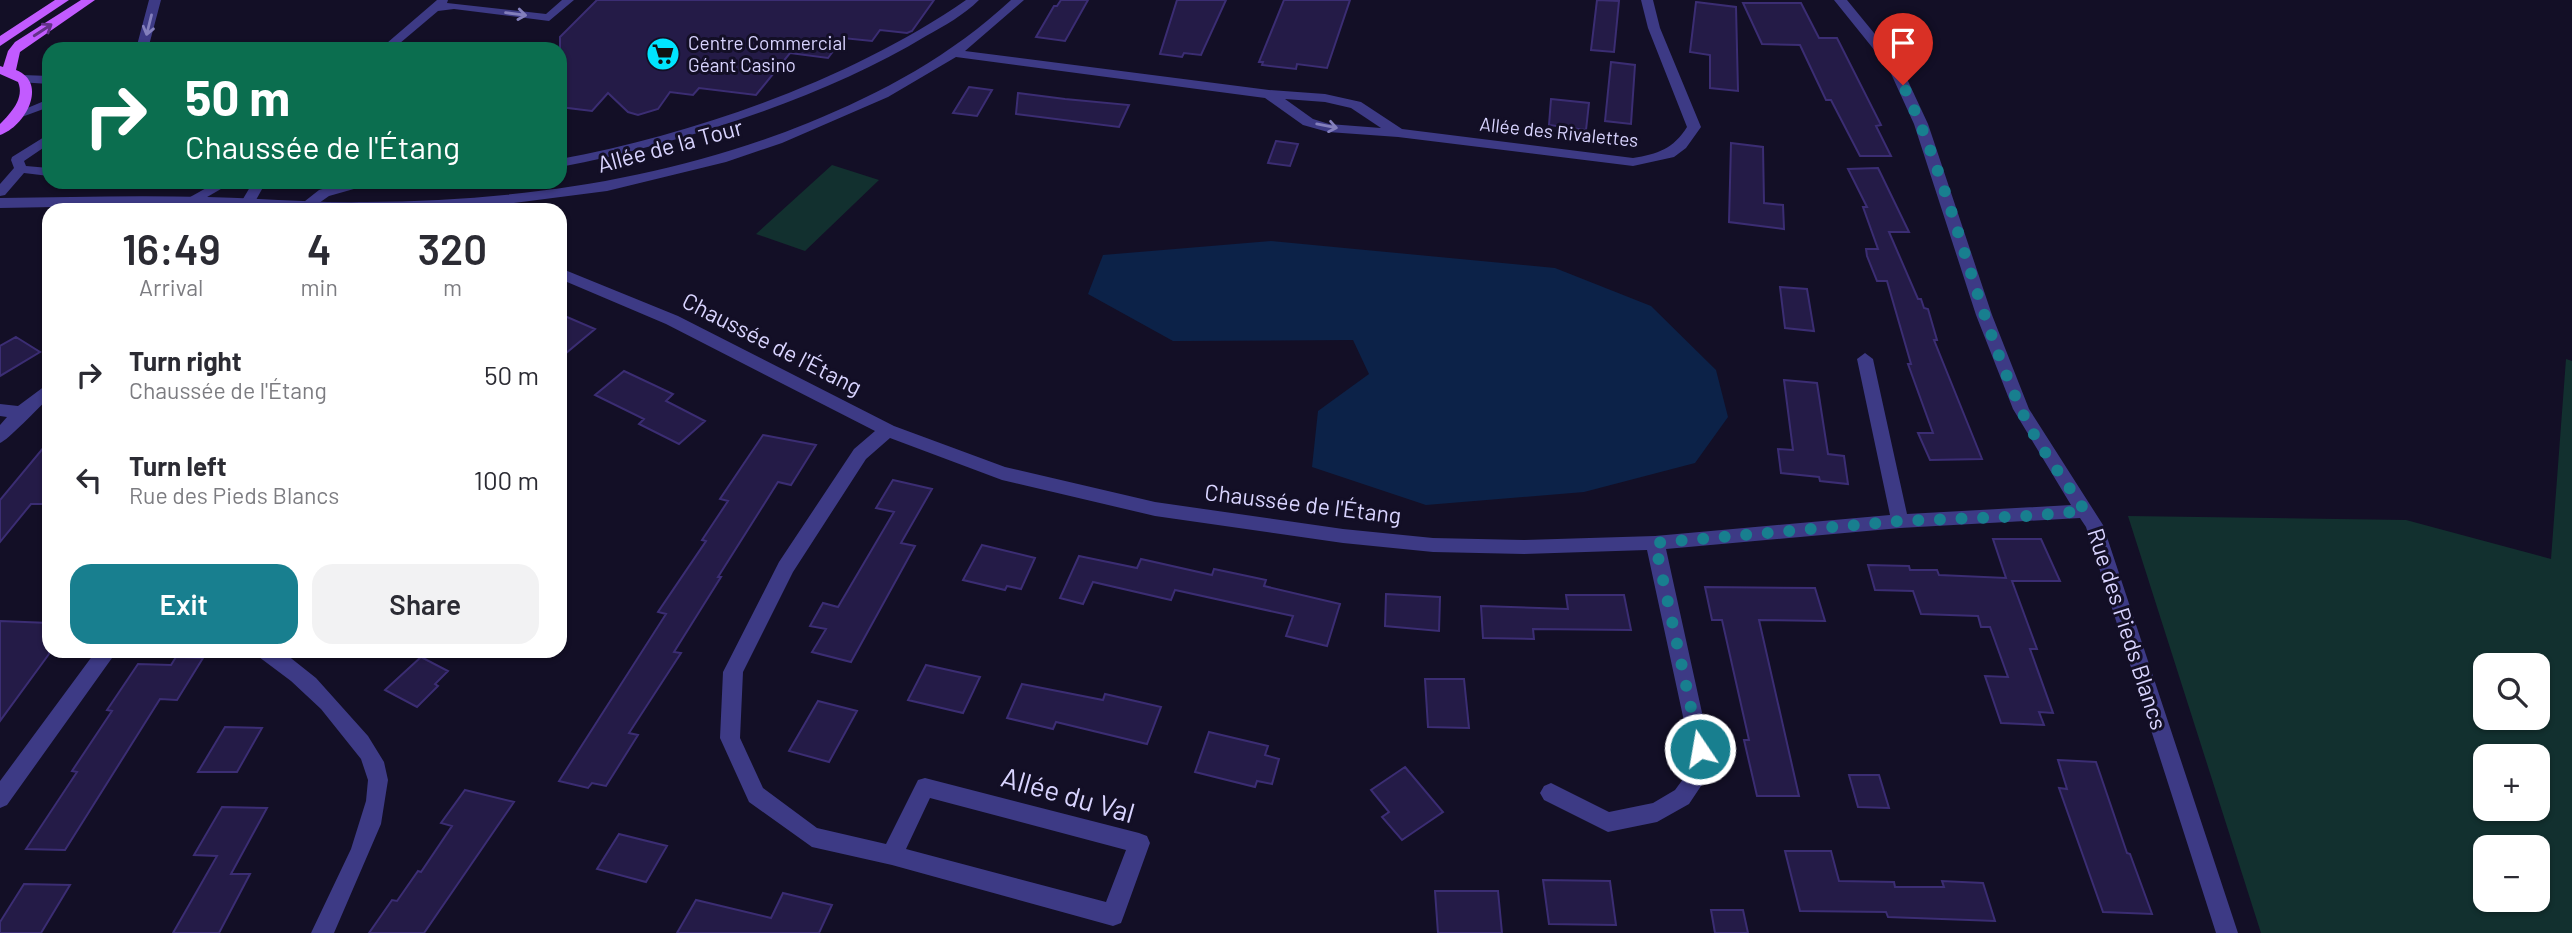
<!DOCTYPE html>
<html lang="en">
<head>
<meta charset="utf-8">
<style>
	:root { --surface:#fff; --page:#f2f2f3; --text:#2b2b33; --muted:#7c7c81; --accent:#187f8f }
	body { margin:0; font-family:Barlow,sans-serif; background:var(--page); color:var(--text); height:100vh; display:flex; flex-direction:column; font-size:26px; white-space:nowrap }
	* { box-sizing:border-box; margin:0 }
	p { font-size:23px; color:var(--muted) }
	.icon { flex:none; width:38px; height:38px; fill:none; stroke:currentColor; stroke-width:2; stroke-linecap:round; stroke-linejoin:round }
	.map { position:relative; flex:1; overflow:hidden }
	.sheet { position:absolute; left:42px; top:203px; width:525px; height:455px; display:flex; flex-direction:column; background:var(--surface); border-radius:21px; box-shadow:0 2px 5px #0004 }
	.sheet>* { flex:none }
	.banner { position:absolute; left:42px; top:42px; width:525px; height:147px; border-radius:21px; box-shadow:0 2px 5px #0004; background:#0b6e4f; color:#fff; overflow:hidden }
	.buttons { position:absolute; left:2473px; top:653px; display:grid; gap:14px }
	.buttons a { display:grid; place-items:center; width:77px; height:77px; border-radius:14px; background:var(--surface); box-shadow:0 2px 5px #0004; font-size:35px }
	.pin { position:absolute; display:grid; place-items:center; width:60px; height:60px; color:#fff; margin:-72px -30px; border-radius:50% 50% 50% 0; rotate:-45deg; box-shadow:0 0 7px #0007 }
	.pin .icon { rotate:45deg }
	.me { position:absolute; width:77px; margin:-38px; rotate:348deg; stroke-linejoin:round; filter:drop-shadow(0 0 5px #0008) }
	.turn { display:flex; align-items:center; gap:24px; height:147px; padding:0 28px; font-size:32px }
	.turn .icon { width:91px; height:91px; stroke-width:2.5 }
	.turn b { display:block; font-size:49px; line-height:60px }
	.eta { display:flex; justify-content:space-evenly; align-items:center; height:119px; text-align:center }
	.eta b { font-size:42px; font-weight:600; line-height:49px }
	.action { display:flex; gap:14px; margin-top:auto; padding:14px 28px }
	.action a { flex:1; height:80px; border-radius:21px; background:var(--accent); color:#fff; font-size:28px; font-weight:600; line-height:80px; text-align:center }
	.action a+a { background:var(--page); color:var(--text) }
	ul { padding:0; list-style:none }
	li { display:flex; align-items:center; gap:21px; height:105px; padding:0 28px }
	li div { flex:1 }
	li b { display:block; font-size:26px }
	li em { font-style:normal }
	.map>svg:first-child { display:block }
</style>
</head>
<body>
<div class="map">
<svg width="2572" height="933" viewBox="0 0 2572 933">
	<rect width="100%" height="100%" fill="#130f26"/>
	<path fill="#12302f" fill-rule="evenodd" d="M832 165 879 180 805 251 756 234Z
		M2566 359 2572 361V933H2261L2128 516 2406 520 2551 559ZM2485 665H2538V718H2485ZM2485 756H2538V808H2485ZM2485 847H2538V900H2485Z"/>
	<path fill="#0c2248" d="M1271 241 1555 268 1651 306 1716 370 1728 417 1695 463 1584 492 1426 505 1312 467 1318 411 1369 374 1353 340 1173 341 1088 294 1103 255Z"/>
	<path fill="#241b47" stroke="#3b2d73" stroke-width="2" d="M597 0H934L912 31 907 33 880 30 872 41 843 38 828 58 790 53 756 95 699 88 693 95 670 92 658 109 638 115 628 112 608 93 592 111 560 107V37Z
		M1061 0H1088L1065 41 1036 37 1054 6H1057Z
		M1177 0H1226L1201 55 1184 53 1182 57 1160 54Z
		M1284 0H1350L1327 68 1297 64 1296 69 1262 65 1263 62H1259Z
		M1597 0 1619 1 1614 52 1591 50Z
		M1696 2 1736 7 1738 91 1710 88V55L1690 52Z
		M1743 3H1801L1819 38H1837L1881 125 1876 126 1891 156H1860L1831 100H1826L1800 45 1762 44Z
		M1611 62 1635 65 1631 124 1605 121Z
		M969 87 992 90 977 116 953 113Z
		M1018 93 1065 99 1129 105 1119 127 1016 114Z
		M1551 99 1589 103 1586 130 1549 125Z
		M1276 141 1298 144 1290 166 1268 163Z
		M1731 143 1763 147 1764 203 1783 205 1784 229 1729 222Z
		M1878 168 1909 232H1889L1918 299H1921L1924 308 1928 309 1937 340H1934L1982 459 1930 460 1918 433H1933L1908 364H1911L1887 281H1877L1867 256 1866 249H1878L1863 207H1867L1848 169Z
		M1780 287 1807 289 1814 331 1785 328Z
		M560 314 595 329 560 358Z
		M16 337 40 352 0 376V346Z
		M624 371 673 394 666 401 705 421 679 444 639 424 644 419 595 395Z
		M1784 380 1817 383 1828 454 1844 456 1848 484 1820 481 1819 477 1781 473 1778 449 1793 450Z
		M763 435 816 445 791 485 778 482 718 577H721L674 652 681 653 629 733 638 735 606 786 592 783 588 788 559 781 666 614 658 612 706 541 702 540 728 501 720 499Z
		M49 441V504H31L0 542V500Z
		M893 480 932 489 901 543 915 546 851 662 812 652 826 629 810 626 823 603 838 607 894 512 876 508Z
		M1993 539H2041L2060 581H2012L2037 649H2030L2053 713 2039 712 2044 725 2001 723 1985 676 2008 677 1990 627H1981L1978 616 1921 614 1913 591 1875 590 1868 565 1909 566 1910 570H1937L1939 575 2006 578Z
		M982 545 1035 558 1021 589 1007 586 1005 590 963 580Z
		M1079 556 1137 568 1141 559 1212 575 1214 569 1266 580 1264 586 1340 604 1327 646 1286 636 1293 616 1175 590 1171 600 1093 582 1083 604 1060 598Z
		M1705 587 1815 588 1825 621 1759 620 1799 796H1757L1744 740H1749L1722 620H1712Z
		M1386 594 1440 597 1439 631 1385 626Z
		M1566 595H1624L1631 630 1533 629 1534 639 1483 638 1481 606 1568 609Z
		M0 621 49 623V654L0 721Z
		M176 657 203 658 177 700 160 699 65 850 26 849 77 772 72 771 112 711 107 710 138 664 171 665Z
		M421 657 448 671 435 684 438 686 417 707 385 690Z
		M926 665 980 677 963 713 908 700Z
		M1425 679H1464L1469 728 1428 727Z
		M1022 684 1103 700 1105 694 1161 707 1147 744 1056 722 1053 729 1007 718Z
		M818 701 857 711 829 762 789 751Z
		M225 727 262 728 237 772H198Z
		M1209 732 1268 746 1265 755 1279 759 1272 784 1257 781 1255 787 1195 772Z
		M2058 760 2096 762 2127 853 2130 854 2152 914 2103 912 2059 788 2067 789Z
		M1405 767 1443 812 1402 840 1382 817 1389 812 1371 790Z
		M1849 775H1879L1889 808 1858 807Z
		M465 790 514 802 424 933H369L392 900 397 901 418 871 421 872 452 826 441 823Z
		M222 807 267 808 231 874H250L219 933H173L217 856 194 855Z
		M619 834 667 846 646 882 597 869Z
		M1785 851H1831L1839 881 1894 882 1895 887H1944L1942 881 1983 883 1995 921 1888 917 1886 912 1800 911Z
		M1543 880 1610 881 1616 925 1549 924Z
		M24 884 70 885 41 933H0V922Z
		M1435 891H1498L1502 933H1438Z
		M783 893 832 905 819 933H677L696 900 771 918Z
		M1711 910H1743L1748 933H1715Z"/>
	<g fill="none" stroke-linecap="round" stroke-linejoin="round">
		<path fill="#3d3a85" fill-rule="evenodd" d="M149 0H161L148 49H136Z
			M437 0H448L447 3 546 14 562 0H574L549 21 454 9 438 11 393 49H380Z
			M966 0H979C964 15 944 26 926 36 824 98 677 145 560 167V159C696 134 852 79 966 0Z
			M23 75 49 76V84L19 82 17 79Z
			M49 99V107L19 118 13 114Z
			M49 134V144L24 161 26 166 49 168V176L24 173 5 195 0 196V184L14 168 11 160 12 157Z
			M217 182H233L195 204H185L183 201Z
			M253 182H266L252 207H242L240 204Z
			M348 182H369L368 185 329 196 312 208H302L300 205 319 190Z"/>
		<path fill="#3d3a85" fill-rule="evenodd" d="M1011 0H1024L965 51 1269 90 1325 94 1361 102 1402 129 1633 158C1658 154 1673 149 1687 127L1648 28 1641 0H1653L1660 28 1701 127 1686 148 1674 157 1633 166 1398 137 1328 132 1303 125 1265 98 956 57 888 97 782 143 726 162 607 191 490 206 420 210H298L164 205 0 208V198C69 197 138 195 207 197 260 198 313 203 366 202 517 201 667 180 808 123 882 93 952 55 1011 0ZM1285 99 1325 102 1351 108 1381 128 1329 124 1313 119Z
			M1834 0H1847L1901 66 1928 124 1992 315 2029 409 2103 525 2238 933H2216L2086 527 2080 518 1900 528 1666 549 1710 749 1709 774 1689 804 1657 822 1608 832 1544 800 1540 793 1544 786 1551 783 1609 812 1653 803 1675 790 1689 771 1690 749 1647 550 1524 554 1433 552 1343 543 1155 516 1002 480 890 438 866 459 793 572 743 672 740 738 763 788 817 828 886 844 918 780 925 778 1139 833 1147 836 1150 843 1124 915 1121 923 1113 926 892 865 812 847 749 802 720 738 723 672 779 562 854 449 875 431 666 324 560 279V268L678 316 894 426 1005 467 1155 502 1343 529 1433 538 1524 540 1655 536 1890 515 1857 359 1865 353 1873 359 1907 514 2071 505 2013 409 1976 315 1914 124 1888 67ZM930 798 1126 850 1106 902 906 849Z
			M49 383V398C39 407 7 441 0 443V425L7 417 0 416V404L18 406Z
			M96 651H117L7 805 0 808V781Z
			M256 651H282L316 678 368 736 384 762 388 780 381 824 334 933H311L351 849 366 801 368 780 361 759 321 709 291 681 259 657Z"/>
		<path fill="#c25bff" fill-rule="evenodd" d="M55 0H69L0 46V36Z
			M81 0H95L20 52 16 70C49 83 25 127 0 135V124C11 113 25 98 18 82L0 74V66L3 67 8 51 15 42Z"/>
	</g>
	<defs><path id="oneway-shaft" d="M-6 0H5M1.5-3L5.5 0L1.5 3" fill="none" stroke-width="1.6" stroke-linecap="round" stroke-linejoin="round" transform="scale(1.75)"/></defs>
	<g stroke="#837fbc">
		<use href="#oneway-shaft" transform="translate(516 14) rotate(7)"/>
		<use href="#oneway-shaft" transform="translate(149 25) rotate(104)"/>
		<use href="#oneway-shaft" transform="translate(1327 126) rotate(11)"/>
	</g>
	<use stroke="#623188" href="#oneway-shaft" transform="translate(43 30) rotate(-33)"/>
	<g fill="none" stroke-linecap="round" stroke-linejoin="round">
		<path stroke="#187f8f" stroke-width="12" stroke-dasharray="0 21.6" d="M1700 749 1655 543 1900 521 2027 516 2085 511C2063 477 2036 444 2020 407 1973 303 1952 188 1903 85"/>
	</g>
	<defs>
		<symbol id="supermarket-disc" viewBox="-11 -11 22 22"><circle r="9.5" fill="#00e5ff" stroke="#130f26"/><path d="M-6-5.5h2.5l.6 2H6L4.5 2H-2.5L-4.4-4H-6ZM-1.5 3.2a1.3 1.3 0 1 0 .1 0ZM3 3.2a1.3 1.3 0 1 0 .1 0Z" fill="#111"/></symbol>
	</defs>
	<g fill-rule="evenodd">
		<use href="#supermarket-disc" x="644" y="35" width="38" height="38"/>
	</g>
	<g text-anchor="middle" stroke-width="6" stroke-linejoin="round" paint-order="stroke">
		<g font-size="19" fill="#d9d4ff" stroke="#130f26" text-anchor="start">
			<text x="688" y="50">Centre Commercial<tspan x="688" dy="22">Géant Casino</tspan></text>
		</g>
		<g font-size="19" fill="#d9d4ff" stroke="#130f26">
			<text transform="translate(1559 132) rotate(6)" y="7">Allée des Rivalettes</text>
		</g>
		<g font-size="23" fill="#d9d4ff" stroke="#130f26">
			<text transform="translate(670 146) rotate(-15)" y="8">Allée de la Tour</text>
			<text transform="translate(772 344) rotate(27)" y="8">Chaussée de l'Étang</text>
			<text transform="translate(1303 504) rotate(7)" y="8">Chaussée de l'Étang</text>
			<text transform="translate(2127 629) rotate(72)" y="8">Rue des Pieds Blancs</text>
		</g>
		<g font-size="28" fill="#d9d4ff" stroke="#130f26">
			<text transform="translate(1068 795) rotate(16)" y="10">Allée du Val</text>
		</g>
	</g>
</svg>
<div class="buttons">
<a><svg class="icon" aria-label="search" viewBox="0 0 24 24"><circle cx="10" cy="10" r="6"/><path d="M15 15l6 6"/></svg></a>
<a>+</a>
<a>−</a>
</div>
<div class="pin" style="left:1903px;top:85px;background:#d93025"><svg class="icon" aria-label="arrive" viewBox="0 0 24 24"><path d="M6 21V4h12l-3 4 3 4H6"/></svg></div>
<svg class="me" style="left:1700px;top:749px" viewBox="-20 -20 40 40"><circle r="17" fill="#187f8f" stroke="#fff" stroke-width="3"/><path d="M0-11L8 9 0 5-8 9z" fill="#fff"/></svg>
<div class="banner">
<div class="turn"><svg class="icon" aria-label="right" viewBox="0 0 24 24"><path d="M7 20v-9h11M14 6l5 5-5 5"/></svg><div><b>50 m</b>Chaussée de l'Étang</div></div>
</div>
<section class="sheet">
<div class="eta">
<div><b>16:49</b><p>Arrival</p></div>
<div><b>4</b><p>min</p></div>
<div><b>320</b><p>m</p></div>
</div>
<ul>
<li><svg class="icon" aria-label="right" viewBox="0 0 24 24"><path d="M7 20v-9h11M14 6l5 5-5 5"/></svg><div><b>Turn right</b><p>Chaussée de l'Étang</p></div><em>50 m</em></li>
<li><svg class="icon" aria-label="left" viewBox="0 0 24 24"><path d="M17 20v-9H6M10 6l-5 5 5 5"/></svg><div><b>Turn left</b><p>Rue des Pieds Blancs</p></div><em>100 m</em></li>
</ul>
<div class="action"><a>Exit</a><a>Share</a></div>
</section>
</div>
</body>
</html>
